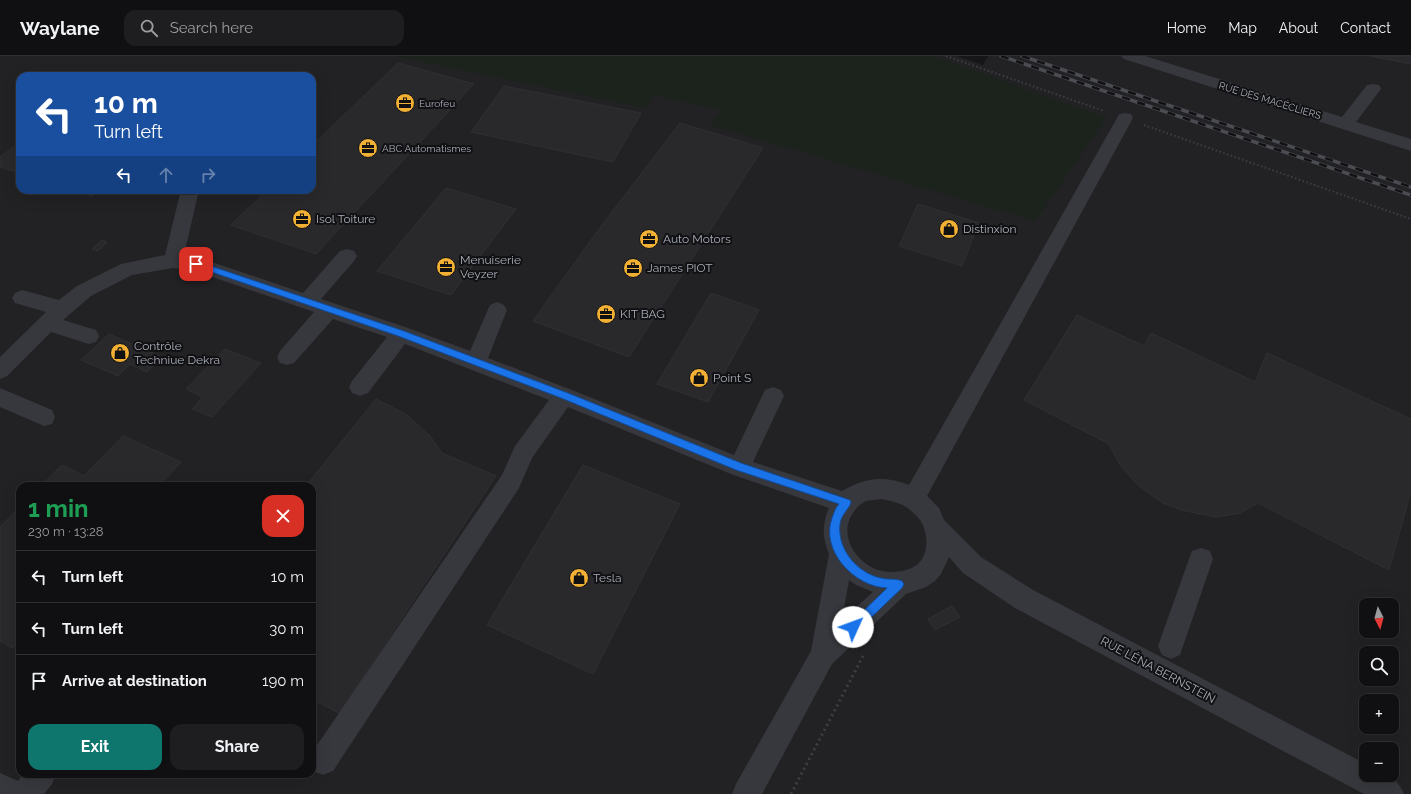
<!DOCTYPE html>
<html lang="en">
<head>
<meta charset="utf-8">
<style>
	:root { --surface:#101012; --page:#1e1e20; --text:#f1f3f6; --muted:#9c9d9f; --line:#303032; --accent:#0f766e }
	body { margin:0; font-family:Raleway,sans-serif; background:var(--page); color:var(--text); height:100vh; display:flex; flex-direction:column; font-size:15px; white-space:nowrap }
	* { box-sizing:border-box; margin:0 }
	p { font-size:13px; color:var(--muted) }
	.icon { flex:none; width:22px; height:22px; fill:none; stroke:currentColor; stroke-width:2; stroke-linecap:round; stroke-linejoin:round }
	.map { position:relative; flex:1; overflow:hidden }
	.side { position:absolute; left:16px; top:426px; width:300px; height:296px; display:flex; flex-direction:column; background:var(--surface); border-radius:12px; box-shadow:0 4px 16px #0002,0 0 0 1px var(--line) }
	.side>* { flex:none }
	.banner { position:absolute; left:16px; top:16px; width:300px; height:122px; border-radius:12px; box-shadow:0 4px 16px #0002,0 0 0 1px var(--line); background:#1a4fa0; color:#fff; overflow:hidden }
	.needle { width:26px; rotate:174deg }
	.tools { position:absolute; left:1359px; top:542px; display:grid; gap:8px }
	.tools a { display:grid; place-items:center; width:40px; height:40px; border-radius:8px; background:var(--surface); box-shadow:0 4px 16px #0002,0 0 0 1px var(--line); font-size:20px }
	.pin { position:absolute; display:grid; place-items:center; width:34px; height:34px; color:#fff; margin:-17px; border-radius:8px; box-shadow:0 2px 6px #0006 }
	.me { position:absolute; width:44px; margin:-22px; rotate:47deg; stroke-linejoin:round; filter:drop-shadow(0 0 3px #0008) }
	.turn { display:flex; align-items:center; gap:14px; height:84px; padding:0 12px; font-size:18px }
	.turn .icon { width:52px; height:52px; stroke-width:2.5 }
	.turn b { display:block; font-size:28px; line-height:34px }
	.lanes { display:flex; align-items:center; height:38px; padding:0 12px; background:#0003; justify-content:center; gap:20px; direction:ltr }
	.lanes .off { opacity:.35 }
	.round { display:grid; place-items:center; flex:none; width:42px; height:42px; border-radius:12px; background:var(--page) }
	.overview { display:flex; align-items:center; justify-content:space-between; height:68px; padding:0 12px }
	h1 { font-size:24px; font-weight:700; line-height:30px; color:#1e9e55 }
	.primary-button { display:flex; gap:8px; margin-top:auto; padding:8px 12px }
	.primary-button a { flex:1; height:46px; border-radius:12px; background:var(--accent); color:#fff; font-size:16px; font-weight:700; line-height:46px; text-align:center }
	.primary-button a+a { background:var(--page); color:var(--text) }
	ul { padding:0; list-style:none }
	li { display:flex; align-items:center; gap:12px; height:52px; padding:0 12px; border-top:1px solid var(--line) }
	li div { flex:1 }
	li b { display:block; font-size:15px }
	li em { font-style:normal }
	header { display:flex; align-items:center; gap:24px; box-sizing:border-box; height:56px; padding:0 20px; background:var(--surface); border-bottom:1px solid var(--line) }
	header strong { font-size:19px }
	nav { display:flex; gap:22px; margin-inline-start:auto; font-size:14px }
	.search { width:280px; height:36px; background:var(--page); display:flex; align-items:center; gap:10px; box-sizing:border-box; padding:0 14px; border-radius:12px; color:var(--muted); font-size:15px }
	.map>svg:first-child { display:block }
</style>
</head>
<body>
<header>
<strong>Waylane</strong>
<div class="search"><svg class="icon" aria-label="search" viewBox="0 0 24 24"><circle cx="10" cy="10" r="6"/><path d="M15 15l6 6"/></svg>Search here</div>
<nav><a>Home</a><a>Map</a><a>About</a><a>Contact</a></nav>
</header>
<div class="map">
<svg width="1411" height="738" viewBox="0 0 1411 738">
	<rect width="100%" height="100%" fill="#161618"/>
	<path fill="#222225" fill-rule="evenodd" d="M0 0H957L983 9 988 0H1411V738H0ZM20 20H312V134H20ZM20 430H312V718H20ZM1366 549H1392V575H1366ZM1366 597H1392V623H1366ZM1366 645H1392V671H1366ZM1366 693H1392V719H1366Z"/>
	<path fill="#1c231d" d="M394 0H934L1107 62 1035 165 710 69 721 54 653 39 644 52Z"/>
	<path fill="#29292c" stroke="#303034" d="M1370 0H1411V8Z
		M398 7 474 28 316 198 231 169 267 134H312V90Z
		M504 30 641 57 613 106 471 76Z
		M680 67 763 92 629 301 533 265 599 173Z
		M20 86V117L0 111V101Z
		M446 132 516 153 451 239 377 215Z
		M74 134H99L92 140Z
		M918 148 979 167 962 210 899 190Z
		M102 184 107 186 98 195 92 193Z
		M711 237 759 254 708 346 657 328Z
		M1077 259 1144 290 1151 277 1255 326 1267 297 1411 363V435L1389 514 1258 447 1240 457 1216 461 1181 454 1161 446 1138 429 1120 409 1109 388 1024 344Z
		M109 278 162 301 147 316 130 308 118 320 81 304Z
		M225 293 261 307 212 361 192 353 203 341 186 333Z
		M376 343 407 359 430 380 442 397 496 420 339 657 312 643V430H306Z
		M123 380 181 406 159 430H41L62 409 84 420Z
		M583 409 680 448 593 618 487 569Z
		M20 451V582L12 592 0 585V471Z
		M952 550 960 561 935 574 928 563Z"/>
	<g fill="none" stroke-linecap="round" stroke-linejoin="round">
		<path stroke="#3d3f44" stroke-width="2" stroke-dasharray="1.5 2.5" stroke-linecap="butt" d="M946 0 1104 55
			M1144 69 1411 163"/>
		<path stroke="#3d3f44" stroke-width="3" stroke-dasharray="2 3.5" stroke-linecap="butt" d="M791 738 863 600"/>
		<path fill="#37383d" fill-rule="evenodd" d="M1121 0H1145L1342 61 1367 29 1373 28 1379 29 1381 33 1356 66 1411 83V95L1124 3Z
			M1125 57 1131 58 1133 62 927 440 939 452 944 464 981 501 1033 534 1366 708V719C1385 719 1396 719 1404 738H1364L1015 552 963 517 949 501 941 518 935 525 926 531 906 538 832 608 762 738H732L736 728 811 595 829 498C822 481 822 468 829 452L731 418 568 351 532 402 519 432 333 715 323 719 313 715V695L502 419 515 390 549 344 405 288 368 337 360 340 352 337 349 331 352 325 387 281 333 263 294 307 287 309 280 307 277 301 280 295 314 256 195 215 173 212 132 219 91 240 63 264 96 274 99 280 96 286 89 288 51 276 7 320 0 323V301L46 256 15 247 12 242 15 237 22 234 59 244 77 230 121 208 165 199 181 134H199L184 199 203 203 303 237 340 195 347 193 354 195 357 200 354 205 321 243 408 272 470 295 490 249 497 246 504 249 507 254 488 302 572 334 734 399 765 334 773 331 781 334 784 340 753 406 842 435C865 422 883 419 909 429L1117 62 1119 58ZM881 443C891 445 902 447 909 453 914 457 919 462 922 467 930 483 928 507 909 513 899 517 883 517 873 512 853 502 839 477 853 457 856 452 860 448 866 445 871 444 876 444 881 443ZM849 524 856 529 873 536 842 564Z
			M0 332 52 354 55 361 52 368 44 370 0 351Z
			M1201 492 1210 495 1213 503 1180 599 1171 603 1162 599 1158 590 1189 503 1192 495Z
			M0 717 18 725 23 718H56L52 728 44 738H0Z"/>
		<defs>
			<path id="rail" d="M1001 0 1411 139
				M1022 0 1411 131"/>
		</defs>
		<use href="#rail" stroke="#4a4c52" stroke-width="3.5"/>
		<use href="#rail" stroke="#111113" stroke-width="2.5" stroke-dasharray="8" stroke-linecap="butt"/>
	</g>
	<path fill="#1a73e8" stroke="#114b97" d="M196 205 404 275 568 337 741 407 850 444 851 447C848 454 841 459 840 468 837 493 857 517 881 522 888 524 895 522 902 525L904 528 902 532 857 575 853 577 850 575 848 571 850 568 887 532C855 531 820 495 832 462 834 457 835 452 839 448L736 414 561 342 398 280 194 210 192 208Z"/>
	<defs>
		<symbol id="office-disc" viewBox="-11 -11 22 22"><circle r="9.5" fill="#f2b134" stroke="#111113"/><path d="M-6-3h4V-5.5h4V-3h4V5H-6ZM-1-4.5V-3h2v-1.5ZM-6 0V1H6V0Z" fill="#111"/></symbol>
		<symbol id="shop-disc" viewBox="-11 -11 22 22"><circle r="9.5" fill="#f2b134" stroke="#111113"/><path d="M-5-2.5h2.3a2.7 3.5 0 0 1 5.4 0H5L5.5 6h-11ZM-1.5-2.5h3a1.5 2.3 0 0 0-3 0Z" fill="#111"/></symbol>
	</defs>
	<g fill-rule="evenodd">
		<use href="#office-disc" x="394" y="36" width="22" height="22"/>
		<use href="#office-disc" x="357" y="81" width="22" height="22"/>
		<use href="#office-disc" x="291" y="152" width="22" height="22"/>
		<use href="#shop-disc" x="938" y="162" width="22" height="22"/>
		<use href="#office-disc" x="638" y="172" width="22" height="22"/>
		<use href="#office-disc" x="435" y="200" width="22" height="22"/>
		<use href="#office-disc" x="622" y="201" width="22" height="22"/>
		<use href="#office-disc" x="595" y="247" width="22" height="22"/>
		<use href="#shop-disc" x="109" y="286" width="22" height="22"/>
		<use href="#shop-disc" x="688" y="311" width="22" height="22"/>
		<use href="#shop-disc" x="568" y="511" width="22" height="22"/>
	</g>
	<g text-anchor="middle" stroke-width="4" stroke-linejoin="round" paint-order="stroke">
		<g font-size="10" fill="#a8adb8" stroke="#111113">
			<text transform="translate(1270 44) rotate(17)" y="4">RUE DES MACÉCLIERS</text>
		</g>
		<g font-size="10" fill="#a8adb8" stroke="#111113" text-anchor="start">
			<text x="419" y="51">Eurofeu</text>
			<text x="382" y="96">ABC Automatismes</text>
		</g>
		<g font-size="12" fill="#a8adb8" stroke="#111113" text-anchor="start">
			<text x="316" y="167">Isol Toiture</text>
			<text x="963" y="177">Distinxion</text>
			<text x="663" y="187">Auto Motors</text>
			<text x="460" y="208">Menuiserie<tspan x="460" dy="14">Veyzer</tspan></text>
			<text x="647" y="216">James PIOT</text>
			<text x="620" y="262">KIT BAG</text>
			<text x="134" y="294">Contrôle<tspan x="134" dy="14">Techniue Dekra</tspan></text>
			<text x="713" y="326">Point S</text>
			<text x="593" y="526">Tesla</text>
		</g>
		<g font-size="12" fill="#a8adb8" stroke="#111113">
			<text transform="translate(1158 614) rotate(28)" y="4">RUE LÉNA BERNSTEIN</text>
		</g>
	</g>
</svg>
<div class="tools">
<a><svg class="needle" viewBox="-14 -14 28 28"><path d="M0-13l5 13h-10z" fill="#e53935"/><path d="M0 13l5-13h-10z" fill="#9c9d9f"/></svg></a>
<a><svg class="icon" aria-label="search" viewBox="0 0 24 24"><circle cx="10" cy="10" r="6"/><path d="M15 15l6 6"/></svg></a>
<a>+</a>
<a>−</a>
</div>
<div class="pin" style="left:196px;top:208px;background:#d93025"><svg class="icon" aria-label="arrive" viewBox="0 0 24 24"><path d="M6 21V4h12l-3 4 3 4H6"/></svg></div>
<svg class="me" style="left:853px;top:571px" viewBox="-20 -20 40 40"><circle r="19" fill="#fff"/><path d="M0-13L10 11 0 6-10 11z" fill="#1a73e8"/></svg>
<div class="banner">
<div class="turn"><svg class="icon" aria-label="left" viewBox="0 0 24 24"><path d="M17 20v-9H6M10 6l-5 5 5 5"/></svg><div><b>10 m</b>Turn left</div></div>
<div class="lanes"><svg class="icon" aria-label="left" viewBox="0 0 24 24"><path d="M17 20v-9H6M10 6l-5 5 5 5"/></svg><svg class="icon off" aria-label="ahead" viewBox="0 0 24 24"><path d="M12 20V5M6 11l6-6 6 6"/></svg><svg class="icon off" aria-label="right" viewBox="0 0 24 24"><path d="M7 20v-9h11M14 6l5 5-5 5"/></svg></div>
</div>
<section class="side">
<div class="overview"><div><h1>1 min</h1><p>230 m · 13:28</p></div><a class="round" style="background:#d93025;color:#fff"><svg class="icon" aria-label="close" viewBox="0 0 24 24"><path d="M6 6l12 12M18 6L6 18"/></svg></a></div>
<ul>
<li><svg class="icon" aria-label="left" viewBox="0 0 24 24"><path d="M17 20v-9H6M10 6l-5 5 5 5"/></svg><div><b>Turn left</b></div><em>10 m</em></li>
<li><svg class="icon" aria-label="left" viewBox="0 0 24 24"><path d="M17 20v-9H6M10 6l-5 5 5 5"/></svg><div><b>Turn left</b></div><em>30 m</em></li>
<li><svg class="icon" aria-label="arrive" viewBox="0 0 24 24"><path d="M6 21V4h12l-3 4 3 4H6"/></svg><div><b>Arrive at destination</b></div><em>190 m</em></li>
</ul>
<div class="primary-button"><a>Exit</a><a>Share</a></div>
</section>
</div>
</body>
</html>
